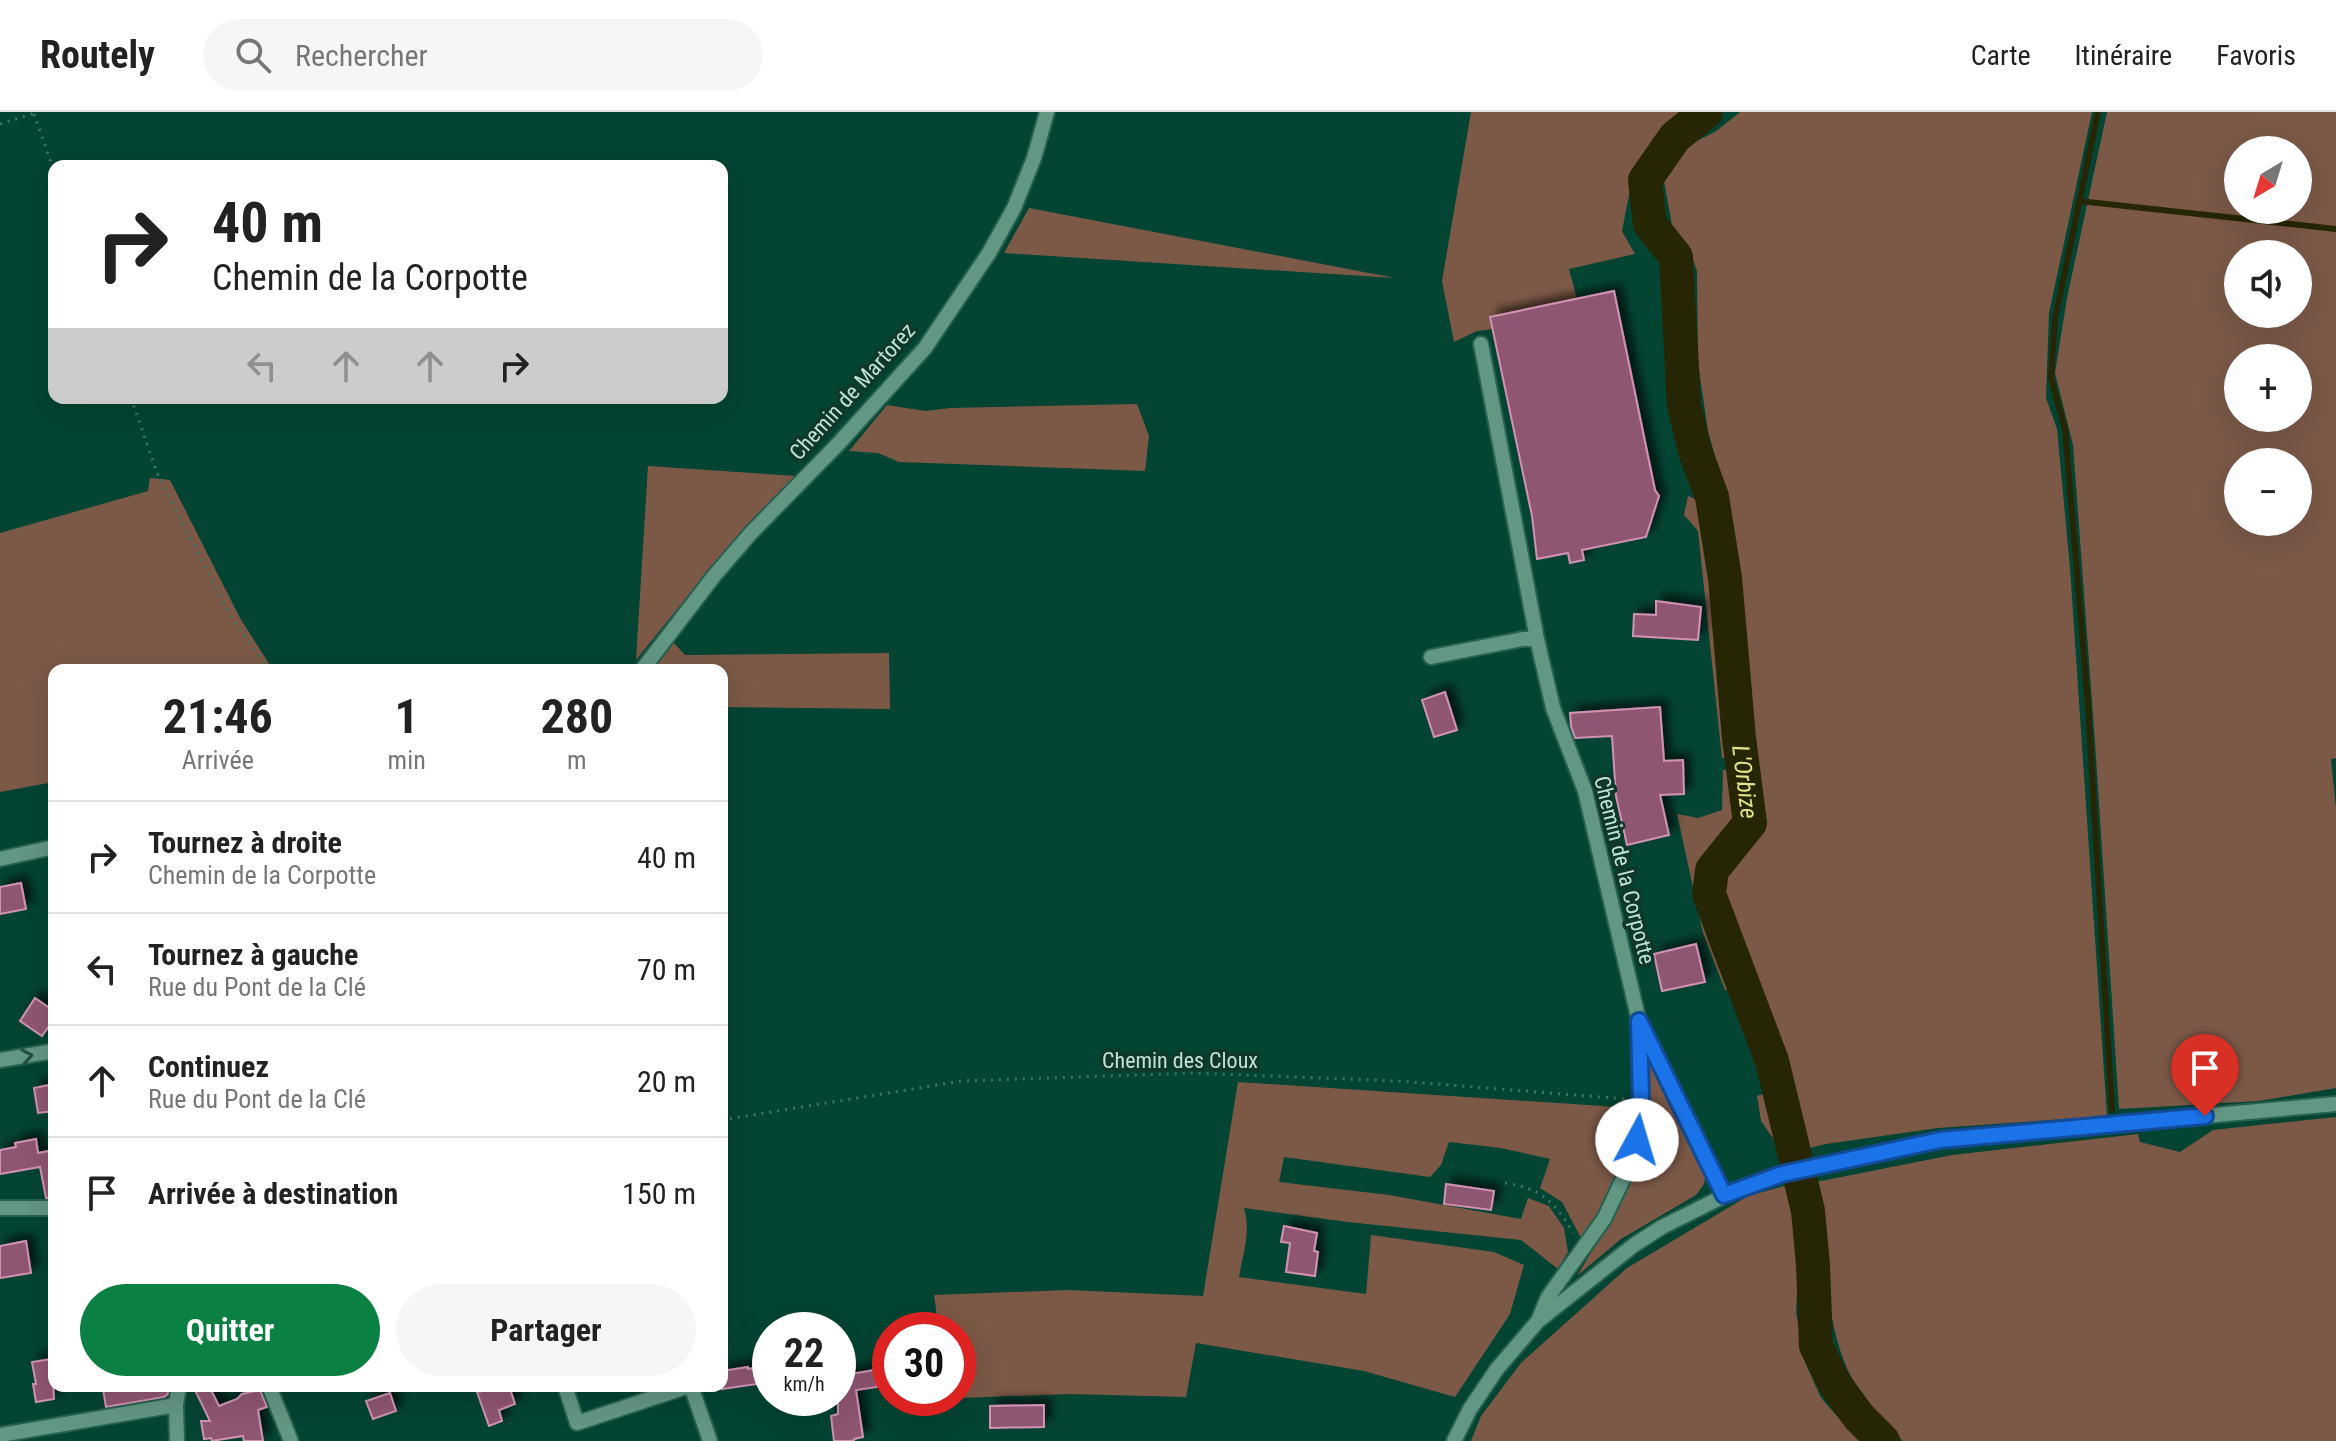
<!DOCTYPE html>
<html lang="fr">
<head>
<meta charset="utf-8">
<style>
	:root { --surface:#fff; --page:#f6f6f6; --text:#222; --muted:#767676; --line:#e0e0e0; --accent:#0b8043 }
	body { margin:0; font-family:"Roboto Condensed",sans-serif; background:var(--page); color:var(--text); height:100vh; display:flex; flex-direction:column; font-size:30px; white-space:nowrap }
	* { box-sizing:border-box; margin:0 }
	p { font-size:26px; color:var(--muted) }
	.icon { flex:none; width:44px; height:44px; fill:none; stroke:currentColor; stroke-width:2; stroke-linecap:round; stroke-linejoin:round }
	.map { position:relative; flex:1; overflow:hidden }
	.sheet { position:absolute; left:48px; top:552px; width:680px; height:728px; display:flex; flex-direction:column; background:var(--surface); border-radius:16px; box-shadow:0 8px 32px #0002 }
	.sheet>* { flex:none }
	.hud { position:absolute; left:48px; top:48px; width:680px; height:244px; border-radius:16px; box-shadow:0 8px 32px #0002; background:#fff; color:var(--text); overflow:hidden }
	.needle { width:52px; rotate:218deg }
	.tools { position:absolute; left:2224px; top:24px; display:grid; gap:16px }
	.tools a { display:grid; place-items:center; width:88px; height:88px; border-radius:50%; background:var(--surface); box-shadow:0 8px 32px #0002; font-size:40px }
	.speed { position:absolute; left:752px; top:1200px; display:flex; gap:16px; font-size:40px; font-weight:700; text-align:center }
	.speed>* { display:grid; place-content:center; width:104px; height:104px; border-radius:50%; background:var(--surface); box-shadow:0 8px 32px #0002; line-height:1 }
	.speed small { font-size:20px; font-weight:400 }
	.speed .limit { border:12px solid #d22; background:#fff; color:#111 }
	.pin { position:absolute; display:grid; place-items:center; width:68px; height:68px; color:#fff; margin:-82px -34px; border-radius:50% 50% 50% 0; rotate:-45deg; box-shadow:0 0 8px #0007 }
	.pin .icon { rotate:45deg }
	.me { position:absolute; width:88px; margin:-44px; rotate:6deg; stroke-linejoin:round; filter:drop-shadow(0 0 6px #0008) }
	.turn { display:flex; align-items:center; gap:28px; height:168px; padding:0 32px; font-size:36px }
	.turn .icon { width:104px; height:104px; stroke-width:2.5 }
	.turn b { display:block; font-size:56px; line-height:68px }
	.lanes { display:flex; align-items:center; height:76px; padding:0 32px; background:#0003; justify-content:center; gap:40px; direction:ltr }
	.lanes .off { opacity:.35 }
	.eta { display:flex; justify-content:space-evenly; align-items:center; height:136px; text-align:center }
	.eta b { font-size:48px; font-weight:700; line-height:56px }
	.primary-button { display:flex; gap:16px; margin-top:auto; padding:16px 32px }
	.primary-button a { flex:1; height:92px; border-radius:48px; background:var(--accent); color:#fff; font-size:32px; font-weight:700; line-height:92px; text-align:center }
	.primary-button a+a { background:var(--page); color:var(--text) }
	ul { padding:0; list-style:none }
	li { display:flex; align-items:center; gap:24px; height:112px; padding:0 32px; border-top:2px solid var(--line) }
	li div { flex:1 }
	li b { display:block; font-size:30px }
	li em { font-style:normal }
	header { display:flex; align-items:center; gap:48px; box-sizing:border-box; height:112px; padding:0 40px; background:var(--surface); border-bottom:2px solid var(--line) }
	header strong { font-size:38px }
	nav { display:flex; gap:44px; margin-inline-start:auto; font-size:28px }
	.search { width:560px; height:72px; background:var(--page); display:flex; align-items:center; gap:20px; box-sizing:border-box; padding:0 28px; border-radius:44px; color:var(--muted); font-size:30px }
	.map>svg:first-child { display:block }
</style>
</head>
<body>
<header>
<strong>Routely</strong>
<div class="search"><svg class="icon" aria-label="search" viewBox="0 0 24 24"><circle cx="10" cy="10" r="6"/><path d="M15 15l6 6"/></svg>Rechercher</div>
<nav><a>Carte</a><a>Itinéraire</a><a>Favoris</a></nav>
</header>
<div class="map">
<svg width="2336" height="1329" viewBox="0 0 2336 1329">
	<defs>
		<filter id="shadow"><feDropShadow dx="7" dy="-7" stdDeviation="4" flood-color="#0009"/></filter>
	</defs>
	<rect width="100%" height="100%" fill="#044433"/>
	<path fill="#7c5947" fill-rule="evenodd" d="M1471 0H1685C1669 13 1653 29 1642 47 1630 67 1627 96 1622 119L1635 142 1569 157 1577 187 1490 206 1492 217 1477 219 1454 230 1442 169Z
		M1740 0H2092L2049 201 2046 286 2057 317 2070 456 2107 1004 1938 1016 1826 1032 1784 1042 1761 1009 1757 984 1781 976 1752 884 1725 878 1703 821 1677 702 1698 706 1722 698 1723 658 1751 653 1755 643 1722 646 1698 419 1684 403 1688 384 1728 401 1727 387 1708 319 1698 251 1697 159 1691 142 1672 113 1664 69 1684 35 1715 20Z
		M2107 0H2336V646L2331 647 2336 696V976L2259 989 2119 997 2095 630 2073 333 2055 261 2067 186ZM2238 38H2298V98H2238ZM2238 142H2298V202H2238ZM2238 246H2298V306H2238ZM2238 350H2298V410H2238Z
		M1029 96 1395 166 1004 141Z
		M1137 292 1149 324 1145 359 899 350 878 341 849 339 887 293 926 299 950 296Z
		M648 354 796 364 712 454 636 548Z
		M150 366 170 368 240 506 273 558H54V670L0 680V421L148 379Z
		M673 530 685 543 889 541 890 597 722 595V558H651Z
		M1646 942 1706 1061 1704 1072 1696 1083 1621 1127 1577 1164 1620 1092 1637 1045Z
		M1238 970 1632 996 1628 1030 1622 1047 1604 1090 1582 1128 1562 1090 1540 1076 1550 1047 1501 1036 1449 1030 1441 1053 1430 1065 1284 1045 1279 1070 1389 1083 1521 1107 1528 1086 1549 1094 1564 1116 1568 1140 1558 1157 1521 1128 1348 1110 1244 1096C1251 1121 1243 1141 1239 1165L1366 1182 1371 1123 1494 1140 1524 1153 1510 1202 1455 1285 1364 1259 1196 1231 1186 1285 1069 1282 960 1286 958 1218H939L934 1183 1068 1178 1203 1184Z
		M2336 1005V1329H1903C1885 1310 1865 1289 1852 1266 1825 1218 1823 1126 1816 1070L1952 1043 2138 1022 2140 1030 2180 1040 2213 1018Z
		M1788 1073 1799 1142 1796 1200 1805 1250 1821 1286 1859 1329H1471L1481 1304 1521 1251 1627 1156 1748 1084Z"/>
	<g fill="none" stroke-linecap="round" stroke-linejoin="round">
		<path stroke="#262605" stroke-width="6" d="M2098 0 2055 207 2051 266 2065 317 2088 593 2112 998
			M2079 89 2336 117"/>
		<path stroke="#262605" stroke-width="34" id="s1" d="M1706 0 1675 25 1645 68 1650 112 1676 145 1684 293 1695 339 1712 385 1725 466 1739 626 1750 711 1712 758 1709 782 1772 949 1789 1019 1808 1099 1813 1153 1816 1234 1835 1272 1859 1305 1883 1329"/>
	</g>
	<path fill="#8f5773" stroke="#d193b1" stroke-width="2" filter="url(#shadow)" d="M1614 179 1655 378 1659 384 1646 425 1582 438 1584 448 1570 451 1568 441 1537 447 1532 404 1490 205Z
		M1656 489 1701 495 1698 528 1633 524 1634 502 1656 503Z
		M1445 580 1457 618 1434 625 1422 588Z
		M1660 595 1664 649 1683 648 1684 682 1660 683 1669 723 1627 733 1616 684 1612 624 1575 626 1571 614 1570 601Z
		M21 771 26 797 0 802V775Z
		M1696 832 1705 870 1662 879 1654 842Z
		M35 886 54 899V907L42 924 20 909Z
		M54 972V999L38 1001 34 976Z
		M36 1027 38 1041 54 1038V1086H46L40 1055 0 1062V1038L16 1035 15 1031Z
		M1446 1072 1494 1079 1491 1098 1444 1092Z
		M1284 1114 1317 1121 1314 1139 1318 1140 1315 1164 1286 1160 1290 1131 1281 1130Z
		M26 1129 31 1161 0 1166V1134Z
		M52 1247 54 1287 36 1290 33 1272H36L32 1250Z
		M748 1255V1257L755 1256 757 1272 722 1277V1259Z
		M875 1258 877 1275 856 1278 863 1325 854 1327V1329H834L831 1304 838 1302V1264Z
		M119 1274H169L168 1282 164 1285 106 1295 103 1277Z
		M193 1274H209L219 1294 237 1287 242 1282 260 1278 267 1295 258 1298 263 1329H244L243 1324 212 1329 211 1326 204 1327 201 1309H210Z
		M484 1274H509L515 1292 499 1298 502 1309 489 1314 477 1280 486 1278Z
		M390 1281 396 1299 373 1307 366 1289Z
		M1044 1293V1315L990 1316V1294Z"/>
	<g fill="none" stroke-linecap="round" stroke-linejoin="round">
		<defs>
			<path id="minor" d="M1481 232 1537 527 1553 596 1585 679 1639 909 1724 1083
				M1431 545 1523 527H1537
				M642 558 714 464 751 421 839 331 925 236 989 141 1014 96 1034 46 1047 0
				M0 747 54 735
				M0 948 54 939
				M0 1096H54
				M1538 1209 1548 1185 1604 1107 1625 1063 1637 1028 1641 988 1639 916
				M269 1274 291 1329
				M565 1274 577 1311 689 1274
				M691 1274 710 1329
				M0 1323 176 1293
				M177 1329 176 1293 179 1274
				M1454 1329 1470 1297 1497 1257 1538 1209 1634 1133 1662 1115 1736 1078 1782 1062 1940 1028 2336 992"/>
		</defs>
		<use href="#minor" stroke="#266150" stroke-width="18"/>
		<path stroke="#3e7565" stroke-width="3" stroke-dasharray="2 6" stroke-linecap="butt" d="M34 2 54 59
			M0 12 38 0
			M131 286 157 361 231 505 269 558
			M722 1008 962 969 1193 961 1398 969 1626 987
			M1505 1071C1541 1076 1555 1090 1573 1121"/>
		<use href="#minor" stroke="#629783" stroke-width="14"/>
	</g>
	<defs><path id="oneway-chevron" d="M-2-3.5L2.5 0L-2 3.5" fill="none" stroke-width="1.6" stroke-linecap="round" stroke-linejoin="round" transform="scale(2)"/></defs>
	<use stroke="#244f40" href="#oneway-chevron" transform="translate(27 944) rotate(-10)"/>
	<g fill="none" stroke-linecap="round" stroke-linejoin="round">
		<defs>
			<path id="route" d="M1637 1028 1641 988 1639 909 1724 1083 1782 1062 1940 1028 2205 1004"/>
		</defs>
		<use href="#route" stroke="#114b97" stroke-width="20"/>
		<use href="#route" stroke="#1a73e8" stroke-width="14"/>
	</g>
	<g text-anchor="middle" stroke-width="7" stroke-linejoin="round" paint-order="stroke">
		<g font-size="22" fill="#bfe3d4" stroke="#0f372a">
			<text transform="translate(852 279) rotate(-48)" y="8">Chemin de Martorez</text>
			<text transform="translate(1625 758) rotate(76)" y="8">Chemin de la Corpotte</text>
			<text x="1180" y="956">Chemin des Cloux</text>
		</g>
		<g font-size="24" font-style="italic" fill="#e2e288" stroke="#0f372a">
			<text dy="8" stroke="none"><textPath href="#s1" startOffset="710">L'Orbize</textPath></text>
		</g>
	</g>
</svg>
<div class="tools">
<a><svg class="needle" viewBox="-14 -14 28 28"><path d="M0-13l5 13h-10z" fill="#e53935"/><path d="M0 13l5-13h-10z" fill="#767676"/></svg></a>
<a><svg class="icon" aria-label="sound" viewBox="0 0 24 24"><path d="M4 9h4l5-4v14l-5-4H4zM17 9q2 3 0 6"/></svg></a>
<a>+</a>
<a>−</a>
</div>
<div class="speed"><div>22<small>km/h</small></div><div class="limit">30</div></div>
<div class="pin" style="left:2205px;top:1004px;background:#d93025"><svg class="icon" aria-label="arrive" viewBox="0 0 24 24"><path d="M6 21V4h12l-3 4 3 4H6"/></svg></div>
<svg class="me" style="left:1637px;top:1028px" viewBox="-20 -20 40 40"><circle r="19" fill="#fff"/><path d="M0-13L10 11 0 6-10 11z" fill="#1a73e8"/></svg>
<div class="hud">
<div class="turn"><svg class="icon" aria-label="right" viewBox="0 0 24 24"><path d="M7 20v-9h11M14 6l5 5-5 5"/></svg><div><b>40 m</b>Chemin de la Corpotte</div></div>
<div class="lanes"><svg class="icon off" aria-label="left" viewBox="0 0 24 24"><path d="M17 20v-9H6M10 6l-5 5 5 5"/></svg><svg class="icon off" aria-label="ahead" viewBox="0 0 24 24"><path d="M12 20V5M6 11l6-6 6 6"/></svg><svg class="icon off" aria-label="ahead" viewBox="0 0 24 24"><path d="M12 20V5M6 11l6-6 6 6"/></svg><svg class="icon" aria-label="right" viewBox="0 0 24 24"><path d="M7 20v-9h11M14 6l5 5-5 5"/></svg></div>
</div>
<section class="sheet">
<div class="eta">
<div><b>21:46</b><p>Arrivée</p></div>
<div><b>1</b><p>min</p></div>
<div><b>280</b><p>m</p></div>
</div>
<ul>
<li><svg class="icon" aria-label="right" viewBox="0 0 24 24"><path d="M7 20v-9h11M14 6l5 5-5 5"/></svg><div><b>Tournez à droite</b><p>Chemin de la Corpotte</p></div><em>40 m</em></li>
<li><svg class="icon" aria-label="left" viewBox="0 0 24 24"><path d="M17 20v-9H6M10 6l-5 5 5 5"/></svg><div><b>Tournez à gauche</b><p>Rue du Pont de la Clé</p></div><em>70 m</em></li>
<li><svg class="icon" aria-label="ahead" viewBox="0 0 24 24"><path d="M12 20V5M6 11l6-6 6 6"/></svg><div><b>Continuez</b><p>Rue du Pont de la Clé</p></div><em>20 m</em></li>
<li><svg class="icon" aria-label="arrive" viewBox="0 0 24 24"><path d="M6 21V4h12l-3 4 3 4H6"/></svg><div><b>Arrivée à destination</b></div><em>150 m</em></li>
</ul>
<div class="primary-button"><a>Quitter</a><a>Partager</a></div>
</section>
</div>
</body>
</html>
